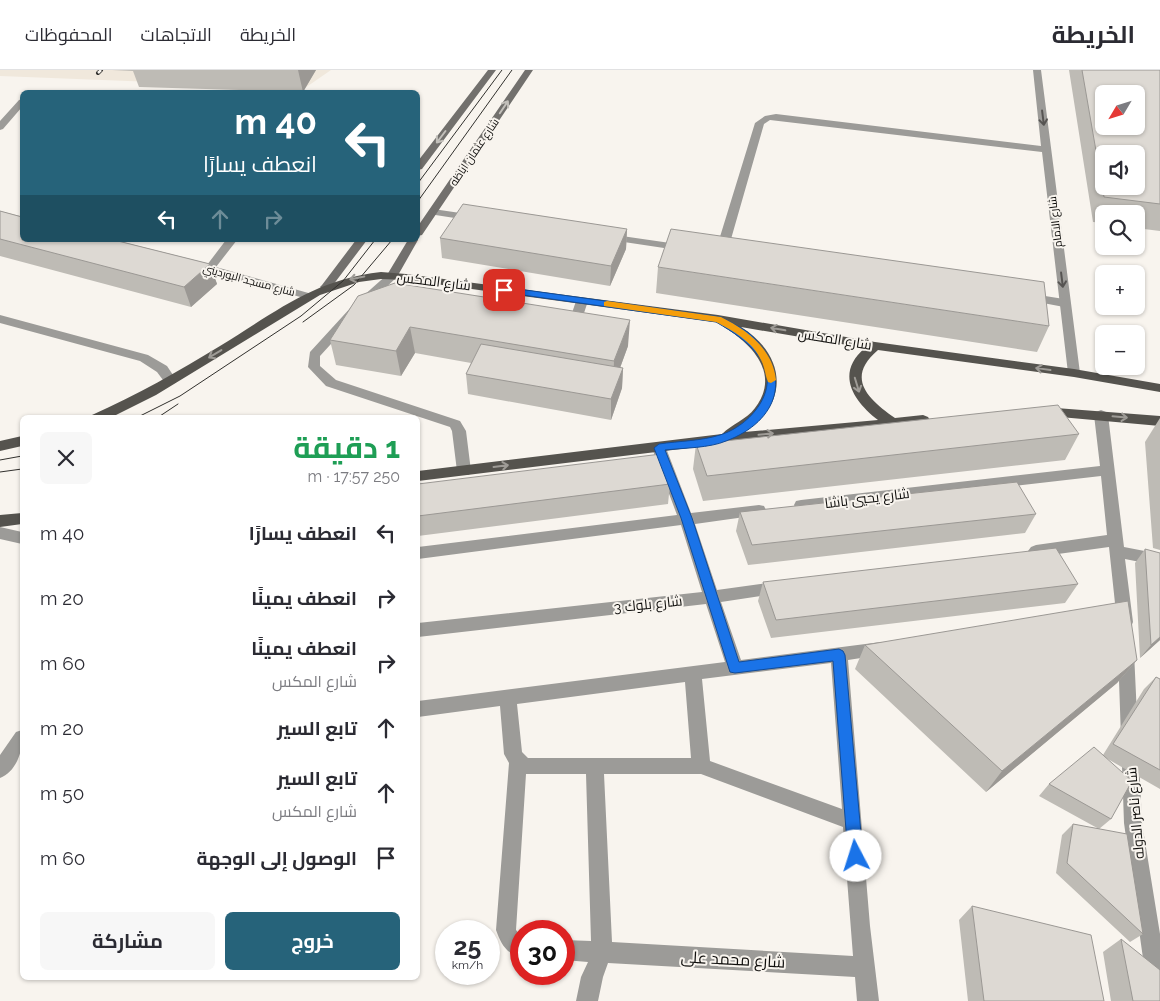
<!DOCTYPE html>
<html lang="ar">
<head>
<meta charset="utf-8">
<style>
	:root { --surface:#fff; --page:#f7f7f7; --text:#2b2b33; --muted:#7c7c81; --line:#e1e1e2; --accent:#26637a }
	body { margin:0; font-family:Raleway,Cairo,sans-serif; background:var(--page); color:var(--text); direction:rtl; height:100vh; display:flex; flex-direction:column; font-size:19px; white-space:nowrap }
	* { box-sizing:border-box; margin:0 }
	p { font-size:16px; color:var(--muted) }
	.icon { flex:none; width:28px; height:28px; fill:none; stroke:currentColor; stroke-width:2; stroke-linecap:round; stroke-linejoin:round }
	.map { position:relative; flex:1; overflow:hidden; direction:ltr }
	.side { position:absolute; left:20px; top:345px; width:400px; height:565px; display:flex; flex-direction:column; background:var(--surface); border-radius:8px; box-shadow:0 1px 4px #0004; direction:rtl }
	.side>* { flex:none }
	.guide { position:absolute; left:20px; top:20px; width:400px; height:152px; border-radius:8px; box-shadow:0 1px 4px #0004; direction:rtl; background:#26637a; color:#fff; overflow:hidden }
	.needle { width:32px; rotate:232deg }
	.controls { position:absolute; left:1095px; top:15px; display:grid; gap:10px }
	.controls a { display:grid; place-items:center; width:50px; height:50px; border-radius:8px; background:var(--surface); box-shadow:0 1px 4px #0004; font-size:25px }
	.speed { position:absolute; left:435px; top:850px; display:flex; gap:10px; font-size:25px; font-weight:700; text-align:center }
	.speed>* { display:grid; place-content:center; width:65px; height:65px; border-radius:50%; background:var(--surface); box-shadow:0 1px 4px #0004; line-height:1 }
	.speed small { font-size:12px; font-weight:400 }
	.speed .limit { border:8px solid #d22; background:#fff; color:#111 }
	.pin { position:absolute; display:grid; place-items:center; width:42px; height:42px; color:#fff; margin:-21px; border-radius:10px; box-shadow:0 2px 8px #0006 }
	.me { position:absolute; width:55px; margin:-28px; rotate:355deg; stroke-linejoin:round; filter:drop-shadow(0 0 4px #0008) }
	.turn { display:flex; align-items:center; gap:18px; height:105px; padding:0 20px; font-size:22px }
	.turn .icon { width:65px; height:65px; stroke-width:2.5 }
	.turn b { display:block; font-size:35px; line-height:42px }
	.lanes { display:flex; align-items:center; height:48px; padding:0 20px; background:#0003; justify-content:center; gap:25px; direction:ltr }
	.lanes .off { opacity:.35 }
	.round { display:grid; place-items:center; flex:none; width:52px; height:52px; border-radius:8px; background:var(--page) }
	.headline { display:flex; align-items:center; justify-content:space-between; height:85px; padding:0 20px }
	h1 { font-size:30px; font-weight:700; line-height:38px; color:#1e9e55 }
	.action { display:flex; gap:10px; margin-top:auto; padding:10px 20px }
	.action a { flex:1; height:58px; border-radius:8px; background:var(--accent); color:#fff; font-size:20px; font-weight:700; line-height:58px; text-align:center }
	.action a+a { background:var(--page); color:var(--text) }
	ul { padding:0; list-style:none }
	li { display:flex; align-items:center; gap:15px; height:65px; padding:0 20px }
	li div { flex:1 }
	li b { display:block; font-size:19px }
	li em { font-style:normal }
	header { display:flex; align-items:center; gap:30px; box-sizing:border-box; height:70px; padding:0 25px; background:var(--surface); border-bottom:1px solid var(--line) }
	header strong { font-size:24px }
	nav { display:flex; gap:28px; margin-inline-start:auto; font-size:18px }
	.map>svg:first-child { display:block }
</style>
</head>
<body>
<header>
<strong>الخريطة</strong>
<nav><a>الخريطة</a><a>الاتجاهات</a><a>المحفوظات</a></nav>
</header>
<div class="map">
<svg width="1160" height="931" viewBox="0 0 1160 931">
	<rect width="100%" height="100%" fill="#f8f4ee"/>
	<path fill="#f0e8dc" d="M0 0H331L305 18 0 6Z"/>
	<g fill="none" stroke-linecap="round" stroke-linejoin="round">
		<path fill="#9c9b98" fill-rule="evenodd" d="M1033 0H1041L1080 303 1079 306H1069L1068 303 1042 82 770 50 764 54 727 183 721 186 715 183 755 53 765 46 776 44 1041 76Z
			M22 29V37L3 59 0 60V51L19 30Z
			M393 202 399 205 397 207 361 241 320 286V296L336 310 460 351 466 361 471 401 469 405H459L457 401 452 361 450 357 326 316 308 297 310 282 353 235 389 203Z
			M582 227 588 231 578 261 572 265 568 264 566 261 576 231Z
			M0 245 148 285 167 296 177 311 171 315 166 314 157 302 140 291 0 253Z"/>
		<path fill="#9c9b98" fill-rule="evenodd" d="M433 139 474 145 479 148 474 151 429 144 428 142Z
			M608 164 684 175 690 178 684 181 604 169 603 167Z
			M226 170H237L216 197 312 224 314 226 308 230 304 228 188 196 186 194 192 191 207 195Z
			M1026 223 1064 229 1070 233 1064 237 1022 229 1020 227Z
			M1101 340 1106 342 1108 345 1124 477 1160 484V496L1125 489 1133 552 1131 557 1125 559 1119 557 1117 552 1109 477 1036 487 1031 485 1028 481 1031 477 1036 475 1107 465 1101 406 801 440 796 439 794 435 796 431 801 430 1100 396 1094 345 1096 342Z
			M659 373 664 375 666 378 691 443 759 435 764 436 766 440 764 444 759 445 695 454 717 520 781 511 787 513 789 517 787 521 781 523 721 532 741 590 881 572 887 574 889 579 887 584 848 590 870 856 879 931H857L855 907 608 893 603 907 598 931H576L581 907 588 892 564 890V870L591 871 586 704H526L516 860 521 866V888C506 883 501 874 496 860L509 693 504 684 500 636 418 647V631L725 592 706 534 418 567V553L702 522 681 455 418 489V477L677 445 652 378 654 375ZM831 593 842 739 710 691 702 609ZM685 612 691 688H528L522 682 517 634ZM604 704H701L843 757 853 886 612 872Z
			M0 457 22 462V474L0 469Z
			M1126 575 1132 577 1134 582 1142 753 1160 864V931H1149L1124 753 1118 582 1120 577Z
			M22 660C24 677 18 701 0 708V685L16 662Z"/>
		<path fill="#72706d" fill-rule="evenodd" d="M488 0H496L422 99 418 100V91Z
			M525 0H533L422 165 418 166V156Z
			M418 169V170L397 207H389L387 205 408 170Z
			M356 170H367L330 219H322L320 217 322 215Z"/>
		<path fill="#55534e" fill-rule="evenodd" d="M381 202 406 204 718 245 875 272 1074 299 1160 314V322L1074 307 878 280C845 308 868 329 895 348L923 345 928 347 930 350 928 353 722 374 418 411V401L722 364C732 354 746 350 755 338 781 304 752 274 724 257L722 253 406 210 381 209 359 212 320 225 156 325 110 348H91L92 345C137 325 179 301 220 276 276 242 313 210 381 202ZM741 257 865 278C835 303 853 331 878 350L744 362C791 333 785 284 741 257Z
			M1043 337 1160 346V356L1038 345 1036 342 1038 339Z
			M22 366V376L0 381V371Z
			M22 443V454L0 457V445Z"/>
		<path stroke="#31302d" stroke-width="1" d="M418 113 502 0
			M418 131 512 0
			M303 252 354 215 392 170
			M136 348 180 326 301 246 343 211 375 170
			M157 348 178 334
			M0 390 22 386
			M0 402 22 399"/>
		<defs>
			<path id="rail" d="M98 3 101 0"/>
		</defs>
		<use href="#rail" stroke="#31302d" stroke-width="4"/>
		<use href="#rail" stroke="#f8f4ee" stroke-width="2.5" stroke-dasharray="8" stroke-linecap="butt"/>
	</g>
	<path fill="#bebbb5" d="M112 0H316L303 22 139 17 133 1Z
		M1069 0H1160V161L1136 158V144H1104V153L1093 152Z
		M0 141 210 194 217 214 191 237 0 186Z
		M627 159 626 179 610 216 442 188 440 168Z
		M658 197 1049 256 1037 282 656 223Z
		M358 226 628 276 620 298H623L622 318 611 350 468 324 466 304 471 293 415 283 401 306 336 295 330 270Z
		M1160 348V480L1153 478 1145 372Z
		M1079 364 1065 390 703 431 693 399 696 374Z
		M418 414H670L668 434 418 466Z
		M740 442 1036 444 1025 463 748 495 736 461Z
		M1145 479 1160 570 1140 588 1135 493Z
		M763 512 1078 514 1065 533 771 568 758 531Z
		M865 575 1137 590 1117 613 986 722 855 599Z
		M1156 607 1160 609V719L1106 688 1111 749 1099 759 1143 864 1130 872 1056 803 1062 765 1073 754 1099 759 1039 726 1049 714 1103 685 1144 619Z
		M972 836 1104 931H968L959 850Z
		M1121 869 1160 931H1111L1103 882Z"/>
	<path fill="#9b9894" d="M298 0H316L303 22Z
		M627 159 626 179 610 216 611 196Z
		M210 194 217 214 191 237 184 217Z
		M630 250 628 276 613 317 614 291Z
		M410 257 415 283 401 306 396 281Z
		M623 298 622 318 611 350V329Z
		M1160 567V570L1140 588 1151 575Z
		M1137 590 1117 613 986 722 1002 701Z"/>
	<path fill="#ddd9d3" stroke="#9b9894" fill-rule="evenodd" d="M1082 0H1160V134L1104 127ZM1104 24H1136V56H1104ZM1104 84H1136V116H1104Z
		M463 134 627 159 611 196 440 168Z
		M0 141 22 147V170H114L210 194 184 217 0 169Z
		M671 159 1044 212 1049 256 658 197Z
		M395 213 630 250 614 291 410 257 396 281 330 270 358 226Z
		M481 274 623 298 611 329 466 304Z
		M1058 335 1079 364 707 406 696 374Z
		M661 384 670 414 418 446V414Z
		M1017 412 1036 444 752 475 740 442Z
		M1056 478 1078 514 776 550 763 512Z
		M1145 479 1160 483V567L1151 575Z
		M1128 531 1137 590 1002 701 865 575Z
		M1156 607 1160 609V700L1113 674Z
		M1094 677 1132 711 1111 749 1049 714Z
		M1073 754 1127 764 1143 864 1067 793Z
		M972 836 1091 865 1104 931H984Z
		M1121 869 1160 900V931H1133Z"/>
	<defs><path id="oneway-shaft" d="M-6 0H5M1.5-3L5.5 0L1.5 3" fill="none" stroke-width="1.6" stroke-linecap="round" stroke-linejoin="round" transform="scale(1.25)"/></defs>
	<g stroke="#c2bfba">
		<use href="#oneway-shaft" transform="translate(504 37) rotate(-56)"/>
		<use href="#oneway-shaft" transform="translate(441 67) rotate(127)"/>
	</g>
	<g stroke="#565452">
		<use href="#oneway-shaft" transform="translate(1043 48) rotate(83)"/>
		<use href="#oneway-shaft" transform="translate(1062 210) rotate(83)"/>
	</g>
	<g stroke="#9e9b96">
		<use href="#oneway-shaft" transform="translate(357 208) rotate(168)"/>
		<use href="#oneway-shaft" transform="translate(778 259) rotate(-170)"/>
		<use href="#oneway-shaft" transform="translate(215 284) rotate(149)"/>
		<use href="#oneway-shaft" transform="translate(1043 299) rotate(-172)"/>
		<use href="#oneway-shaft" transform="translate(857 315) rotate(73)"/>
		<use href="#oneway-shaft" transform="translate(1120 347) rotate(5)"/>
		<use href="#oneway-shaft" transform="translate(766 364) rotate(-6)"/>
		<use href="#oneway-shaft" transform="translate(501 396) rotate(-7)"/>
	</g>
	<path fill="#1a73e8" stroke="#114b97" d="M504 217 721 247C731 253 743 258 751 265 793 305 779 351 726 371 710 378 683 378 665 380L692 448 739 592 839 579 843 581 845 585 863 786 861 791 856 793 851 791 848 786 833 591 735 603 730 602 681 448 654 378 659 374C679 371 701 371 720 365 750 356 782 319 760 288 748 271 733 262 716 252L501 222 499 220Z"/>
	<path fill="#f59e0b" d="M607 231 721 247C747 260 773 279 776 310L771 313 768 312C765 305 765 297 761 290 753 272 732 260 716 252L604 236V232Z"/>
	<g text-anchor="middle" stroke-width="4" stroke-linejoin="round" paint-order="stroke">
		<g font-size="11" fill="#0f0e0c" stroke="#f8f4ee">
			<text transform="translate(474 82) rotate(-56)" y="4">شارع عثمان اباظه</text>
			<text transform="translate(1055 152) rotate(-97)" y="4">شارع الامام</text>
			<text transform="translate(249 210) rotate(15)" y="4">شارع مسجد البورديني</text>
		</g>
		<g font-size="14" fill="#0f0e0c" stroke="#f8f4ee">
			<text transform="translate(434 211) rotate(7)" y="5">شارع المكس</text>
			<text transform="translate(835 269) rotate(9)" y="5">شارع المكس</text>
			<text transform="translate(867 428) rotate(-7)" y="5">شارع يحيي باشا</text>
			<text transform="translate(648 534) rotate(-6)" y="5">شارع بلوك 3</text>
			<text transform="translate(1135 743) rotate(-95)" y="5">شارع ناصر الدوله</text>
		</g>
		<g font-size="16" fill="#0f0e0c" stroke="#f8f4ee">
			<text transform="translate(733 889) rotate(3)" y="6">شارع محمد على</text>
		</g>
	</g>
</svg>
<div class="controls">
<a><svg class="needle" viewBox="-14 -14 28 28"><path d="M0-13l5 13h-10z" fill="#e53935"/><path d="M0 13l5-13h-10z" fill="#7c7c81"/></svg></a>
<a><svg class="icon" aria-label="sound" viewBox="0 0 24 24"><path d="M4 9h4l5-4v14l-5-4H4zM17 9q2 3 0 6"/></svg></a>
<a><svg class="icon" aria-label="search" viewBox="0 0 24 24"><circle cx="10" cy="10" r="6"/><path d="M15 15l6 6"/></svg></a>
<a>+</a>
<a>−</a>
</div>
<div class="speed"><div>25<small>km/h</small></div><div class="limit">30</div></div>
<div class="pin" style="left:504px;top:220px;background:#d93025"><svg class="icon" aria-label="arrive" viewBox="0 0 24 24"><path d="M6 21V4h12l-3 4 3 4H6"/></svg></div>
<svg class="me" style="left:856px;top:786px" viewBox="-20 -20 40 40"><circle r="19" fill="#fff"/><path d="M0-13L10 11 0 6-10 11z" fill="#1a73e8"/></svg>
<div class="guide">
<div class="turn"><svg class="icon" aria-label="left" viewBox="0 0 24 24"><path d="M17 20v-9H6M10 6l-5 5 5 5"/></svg><div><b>40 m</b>انعطف يسارًا</div></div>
<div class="lanes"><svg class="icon" aria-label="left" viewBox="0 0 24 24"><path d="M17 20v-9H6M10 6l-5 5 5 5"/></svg><svg class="icon off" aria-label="ahead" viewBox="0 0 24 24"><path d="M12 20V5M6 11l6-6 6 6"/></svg><svg class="icon off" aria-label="right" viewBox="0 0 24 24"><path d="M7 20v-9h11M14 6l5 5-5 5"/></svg></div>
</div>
<section class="side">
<div class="headline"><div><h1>1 دقيقة</h1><p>250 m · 17:57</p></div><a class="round"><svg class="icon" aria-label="close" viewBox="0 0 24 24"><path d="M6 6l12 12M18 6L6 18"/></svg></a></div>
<ul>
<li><svg class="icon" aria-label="left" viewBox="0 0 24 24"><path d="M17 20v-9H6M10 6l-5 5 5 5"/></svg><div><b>انعطف يسارًا</b></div><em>40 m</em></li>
<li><svg class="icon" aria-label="right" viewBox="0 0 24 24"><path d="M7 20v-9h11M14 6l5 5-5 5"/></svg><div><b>انعطف يمينًا</b></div><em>20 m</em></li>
<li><svg class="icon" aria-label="right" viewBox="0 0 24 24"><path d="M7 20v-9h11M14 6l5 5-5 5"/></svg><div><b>انعطف يمينًا</b><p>شارع المكس</p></div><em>60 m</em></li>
<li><svg class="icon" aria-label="ahead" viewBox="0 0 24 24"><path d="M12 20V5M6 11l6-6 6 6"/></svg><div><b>تابع السير</b></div><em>20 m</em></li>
<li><svg class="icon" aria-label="ahead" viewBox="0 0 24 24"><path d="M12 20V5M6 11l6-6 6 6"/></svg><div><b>تابع السير</b><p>شارع المكس</p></div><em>50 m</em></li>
<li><svg class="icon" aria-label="arrive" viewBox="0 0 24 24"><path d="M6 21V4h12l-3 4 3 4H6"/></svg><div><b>الوصول إلى الوجهة</b></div><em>60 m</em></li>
</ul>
<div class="action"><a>خروج</a><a>مشاركة</a></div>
</section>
</div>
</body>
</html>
